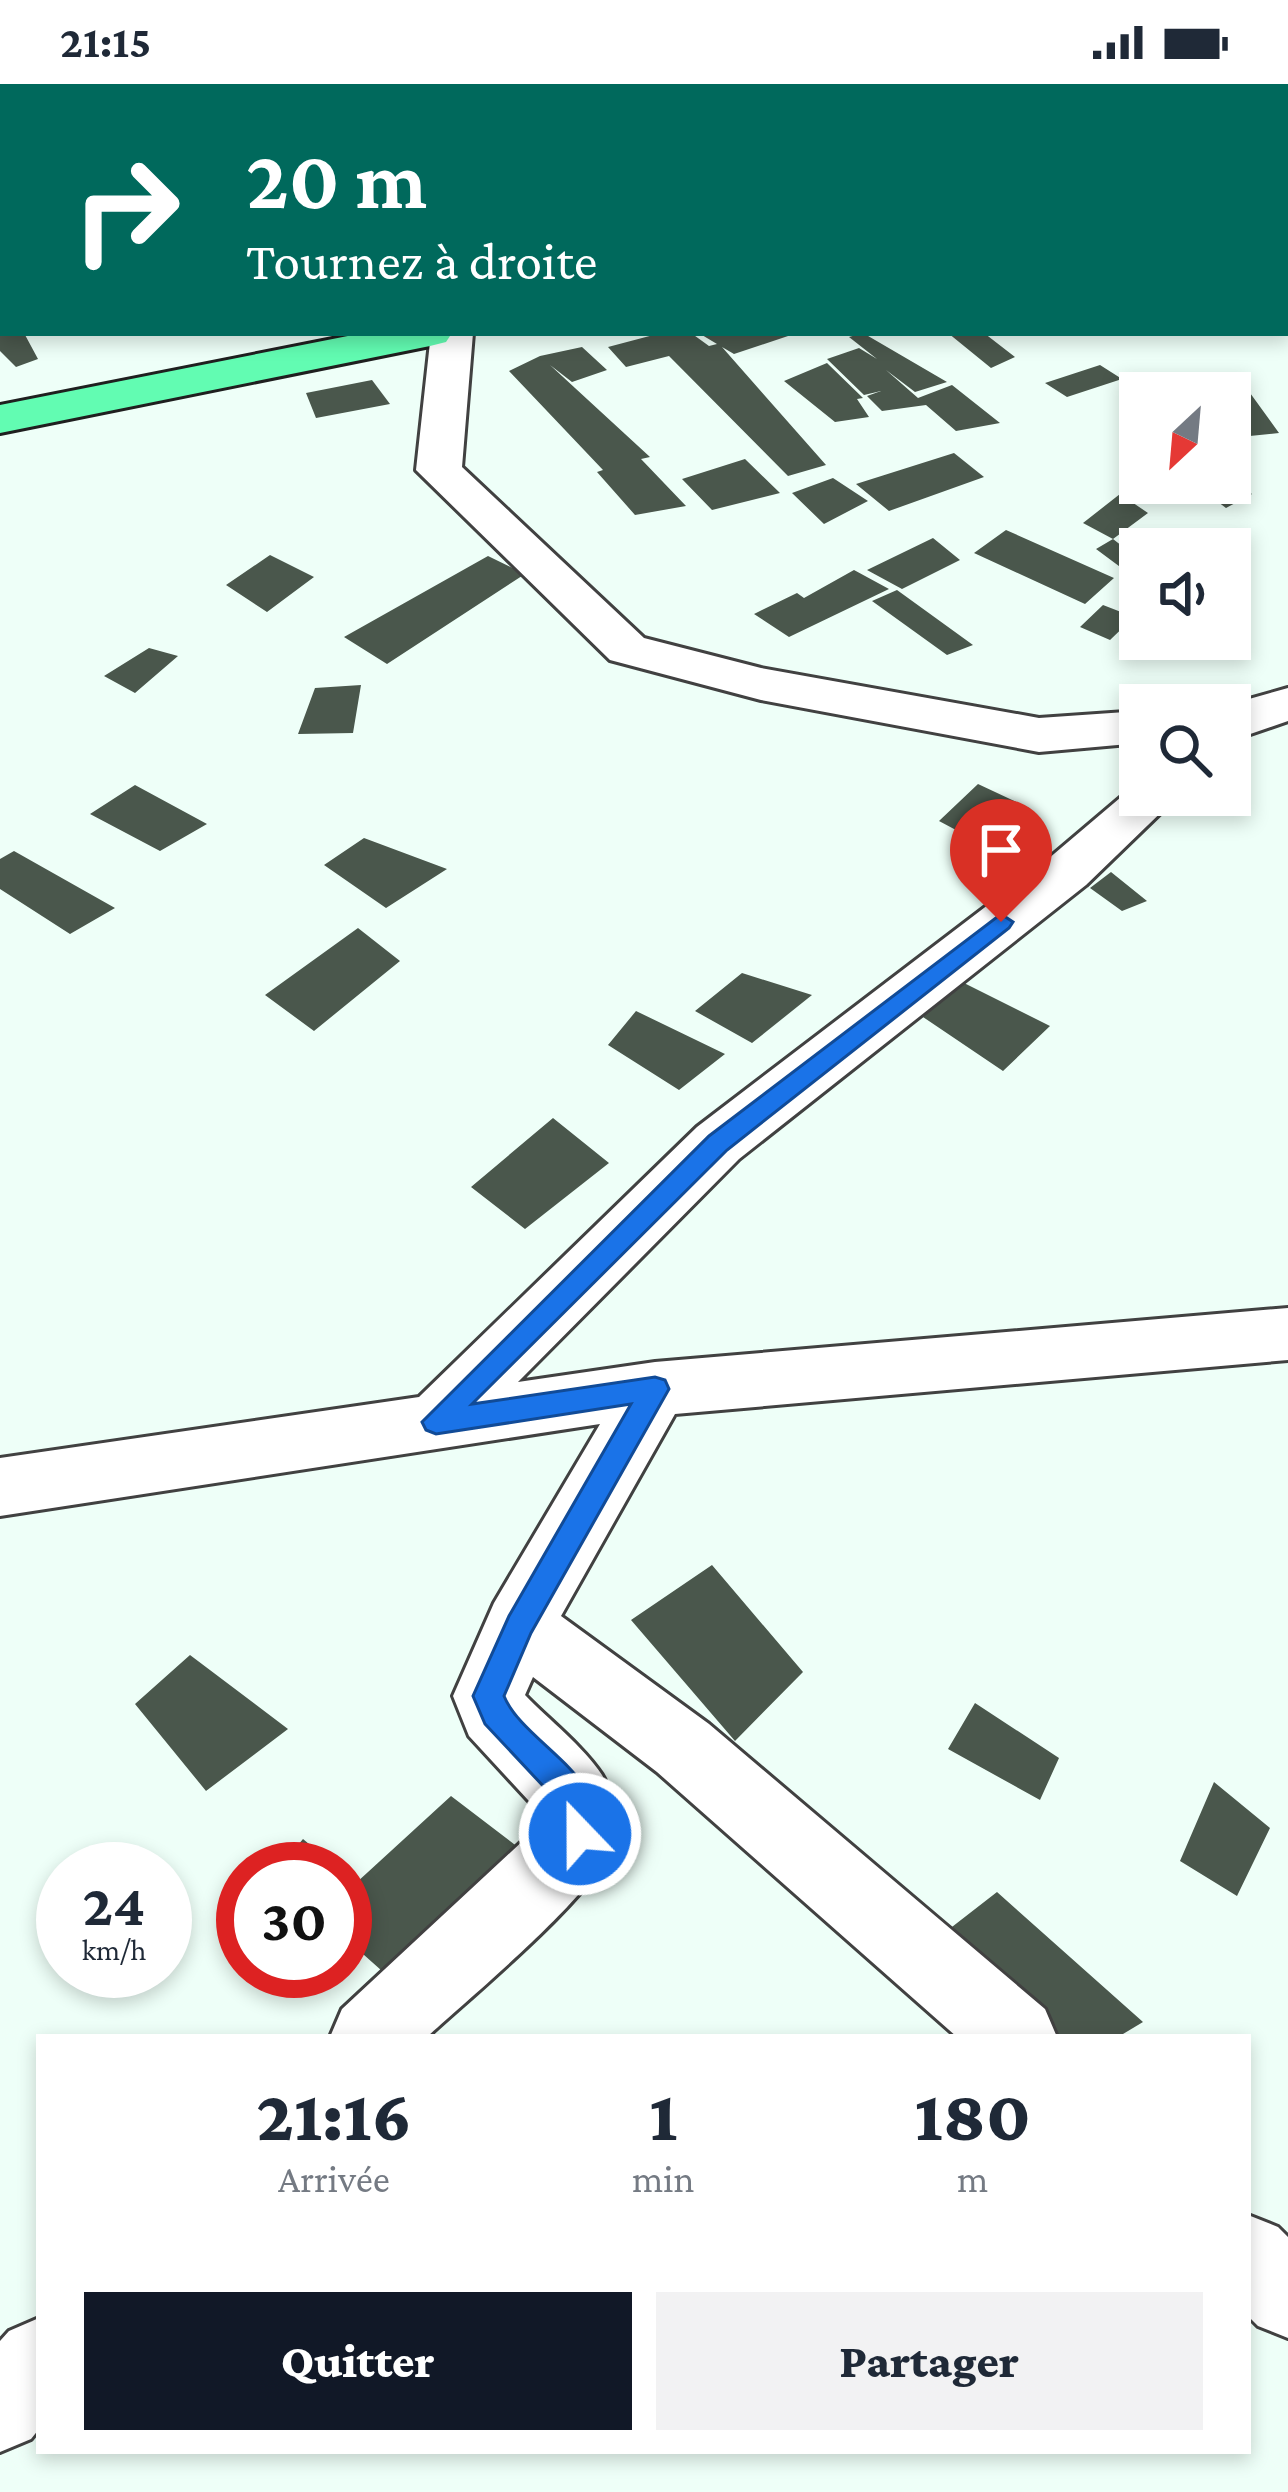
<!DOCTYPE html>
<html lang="fr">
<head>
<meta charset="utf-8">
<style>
	:root { --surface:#fff; --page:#f2f2f3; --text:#1f2937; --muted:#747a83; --accent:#111827 }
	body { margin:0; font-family:"Crimson Pro",serif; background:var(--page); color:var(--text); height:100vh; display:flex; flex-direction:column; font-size:45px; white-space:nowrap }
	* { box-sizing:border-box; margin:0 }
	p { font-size:39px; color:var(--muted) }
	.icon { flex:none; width:66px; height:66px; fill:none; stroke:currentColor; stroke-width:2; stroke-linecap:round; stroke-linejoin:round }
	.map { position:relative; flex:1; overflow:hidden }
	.details { position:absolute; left:36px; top:1950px; width:1215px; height:420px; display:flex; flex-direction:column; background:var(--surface); border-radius:0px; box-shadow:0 6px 18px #0003 }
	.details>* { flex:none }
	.hud { position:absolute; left:0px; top:0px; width:1290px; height:252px; box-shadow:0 6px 18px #0003; background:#00695c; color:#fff; overflow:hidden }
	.needle { width:78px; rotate:206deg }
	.tools { position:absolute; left:1119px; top:288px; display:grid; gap:24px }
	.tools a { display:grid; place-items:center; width:132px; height:132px; border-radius:0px; background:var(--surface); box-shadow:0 6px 18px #0003; font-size:60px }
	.speed { position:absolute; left:36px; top:1758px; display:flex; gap:24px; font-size:60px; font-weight:700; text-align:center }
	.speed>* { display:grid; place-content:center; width:156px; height:156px; border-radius:50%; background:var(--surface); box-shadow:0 6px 18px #0003; line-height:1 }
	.speed small { font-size:30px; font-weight:400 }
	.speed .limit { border:18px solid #d22; background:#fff; color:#111 }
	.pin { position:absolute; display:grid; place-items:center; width:102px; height:102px; color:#fff; margin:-123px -51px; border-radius:50% 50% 50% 0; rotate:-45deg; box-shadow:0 0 12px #0007 }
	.pin .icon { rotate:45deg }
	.me { position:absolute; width:132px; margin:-66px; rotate:338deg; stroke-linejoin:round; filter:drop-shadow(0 0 9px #0008) }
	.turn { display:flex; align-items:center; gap:42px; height:252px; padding:0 48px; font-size:54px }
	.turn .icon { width:156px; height:156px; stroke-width:2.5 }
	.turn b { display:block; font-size:84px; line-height:102px }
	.eta { display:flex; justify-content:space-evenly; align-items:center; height:204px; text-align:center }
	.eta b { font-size:72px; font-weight:800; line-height:84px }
	.primary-button { display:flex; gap:24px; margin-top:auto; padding:24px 48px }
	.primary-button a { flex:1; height:138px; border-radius:0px; background:var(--accent); color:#fff; font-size:48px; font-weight:800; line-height:138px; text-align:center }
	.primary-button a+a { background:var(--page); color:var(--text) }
	.status { display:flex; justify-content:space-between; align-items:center; height:84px; padding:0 60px; background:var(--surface); direction:ltr }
	.status svg { height:33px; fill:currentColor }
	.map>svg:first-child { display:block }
</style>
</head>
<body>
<div class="status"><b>21:15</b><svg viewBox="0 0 49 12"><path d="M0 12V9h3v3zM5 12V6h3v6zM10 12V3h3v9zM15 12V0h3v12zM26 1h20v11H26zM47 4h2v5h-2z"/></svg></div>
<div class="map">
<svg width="1288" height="2408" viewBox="0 0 1288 2408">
	<rect width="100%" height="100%" fill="#eefff8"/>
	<path fill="#4a574c" d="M0 249H24L38 275 16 283 0 267Z
		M661 249H691L709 262 717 260 702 251 797 249 734 270 722 263 826 381 788 392 669 272 626 283 608 263Z
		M863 249 947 298 915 308 886 286 918 314 952 301 1000 339 956 347 926 321 882 327 867 312 881 307 864 311 827 275 859 264 877 275 849 253Z
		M948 249H984L1015 273 991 284Z
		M582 263 607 286 572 298 550 281 650 373 641 375 686 422 635 431 597 388 603 386 509 287 540 272Z
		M827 279 863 314 857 315 869 333 835 338 784 297Z
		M1100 281 1122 295 1067 313 1045 299Z
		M372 296 390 320 316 334 306 309Z
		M1245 302 1279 349 1230 354V306Z
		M954 369 984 393 889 427 856 400Z
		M745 375 780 409 712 426 682 395Z
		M833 394 868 417 824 440 792 409Z
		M1230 395 1252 410 1226 424 1193 399H1230Z
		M1120 410 1148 429 1113 455 1083 439Z
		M1006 446 1114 494 1085 520 974 469Z
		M933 454 960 476 902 505 867 486Z
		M1113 455 1140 476V485L1131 491 1096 465Z
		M270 471 314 493 267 528 226 501Z
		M488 472 525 490 387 580 344 553Z
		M854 486 889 505 789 553 754 530 797 509 804 514Z
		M897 506 973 561 947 571 872 517Z
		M1103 521 1134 533 1110 556 1080 543Z
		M149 564 178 572 135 609 104 592Z
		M361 601 353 649 298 650 315 604Z
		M978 700 1029 724 986 762 939 737Z
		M135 701 207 740 160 767 90 730Z
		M364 754 447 785 386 824 324 781Z
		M14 767 115 824 70 850 0 805V775Z
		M1111 788 1147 817 1122 827 1090 804Z
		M358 844 400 877 314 947 265 911Z
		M742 889 812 911 752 959 695 927Z
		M958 896 1050 942 1003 987 923 933Z
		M636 927 725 970 679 1006 608 961Z
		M553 1034 609 1079 525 1145 471 1103Z
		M712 1481 803 1588 735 1657 631 1536Z
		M190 1571 288 1645 206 1707 135 1620Z
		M975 1619 1059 1674 1040 1716 948 1665Z
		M1214 1698 1270 1744 1237 1812 1180 1777Z
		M451 1712 523 1767 391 1895 345 1854V1790L356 1799Z
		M303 1755 339 1785H278Z
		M997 1808 1143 1938 1118 1953H1038L930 1860Z"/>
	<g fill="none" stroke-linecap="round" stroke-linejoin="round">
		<defs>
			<path id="minor" d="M189 0H227L229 3H191Z
				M531 0H573L529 3Z
				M0 28H3V50H0Z
				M431 249H473L462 383 644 554 761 584 1039 634 1140 627V659L1039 668 761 616 610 576 416 386Z
				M1288 604V637L1230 657 1228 621Z
				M1140 697V711H1179L1086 801 739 1075 518 1298 655 1278 1288 1224V1276L675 1330 561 1532 709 1640 1045 1925 1057 1953H957L657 1688 533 1593 525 1611C549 1636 583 1662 602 1691 611 1706 620 1735 616 1753 605 1803 470 1913 427 1953H330L342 1925 541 1740 540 1729 469 1652 453 1612 494 1519 600 1340 0 1432V1374L419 1313 697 1043 1048 775Z
				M1248 2131 1278 2143 1288 2153V2254L1258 2242 1248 2232Z
				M39 2234V2345L31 2355 0 2368V2257L9 2247Z"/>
			<path id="major" d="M1288 37V62H1287V37Z
				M363 249H452L446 258 430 262 0 349V321Z"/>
		</defs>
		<use href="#minor" stroke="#414141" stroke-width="6"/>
		<use href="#major" stroke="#1f1f1f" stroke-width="6"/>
		<use href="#minor" fill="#fff" fill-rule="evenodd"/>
		<use href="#major" fill="#62fcb2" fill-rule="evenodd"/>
	</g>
	<path fill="#1a73e8" stroke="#114b97" stroke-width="3" d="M1001 830 1013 838 1009 844 727 1066 472 1320 655 1293 665 1296 669 1305 531 1549 504 1612C524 1661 620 1696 591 1761L580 1765 568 1761 560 1720 485 1640 473 1612 509 1532 631 1320 436 1350 426 1346 422 1338 709 1052Z"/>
</svg>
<div class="tools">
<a><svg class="needle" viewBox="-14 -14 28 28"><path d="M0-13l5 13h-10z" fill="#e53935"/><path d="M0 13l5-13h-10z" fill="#747a83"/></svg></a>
<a><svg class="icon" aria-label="sound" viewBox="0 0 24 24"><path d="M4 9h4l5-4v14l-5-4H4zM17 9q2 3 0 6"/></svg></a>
<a><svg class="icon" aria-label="search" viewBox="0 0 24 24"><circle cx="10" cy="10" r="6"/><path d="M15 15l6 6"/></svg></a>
</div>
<div class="speed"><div>24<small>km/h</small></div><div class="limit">30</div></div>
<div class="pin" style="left:1001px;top:838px;background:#d93025"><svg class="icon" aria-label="arrive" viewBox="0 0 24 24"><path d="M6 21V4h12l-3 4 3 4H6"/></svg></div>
<svg class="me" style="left:580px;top:1750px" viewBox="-20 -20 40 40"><circle r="17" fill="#1a73e8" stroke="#fff" stroke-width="3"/><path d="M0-11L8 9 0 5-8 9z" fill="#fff"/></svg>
<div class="hud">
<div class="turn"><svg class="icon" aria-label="right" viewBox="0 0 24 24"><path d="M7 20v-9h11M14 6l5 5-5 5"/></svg><div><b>20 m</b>Tournez à droite</div></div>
</div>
<section class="details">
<div class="eta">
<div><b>21:16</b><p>Arrivée</p></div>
<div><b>1</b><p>min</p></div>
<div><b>180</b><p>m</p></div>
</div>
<div class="primary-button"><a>Quitter</a><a>Partager</a></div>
</section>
</div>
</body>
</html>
